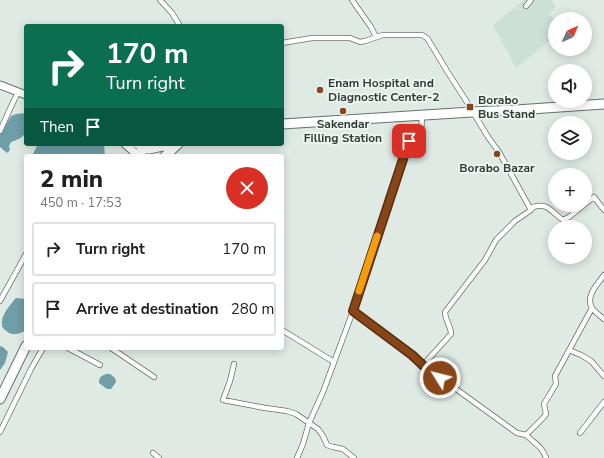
<!DOCTYPE html>
<html lang="en">
<head>
<meta charset="utf-8">
<style>
	:root { --surface:#fff; --page:#f2f2f2; --text:#202124; --muted:#757577; --line:#e0e0e0 }
	body { margin:0; font-family:"Nunito Sans",sans-serif; background:var(--page); color:var(--text); height:100vh; display:flex; flex-direction:column; font-size:15px; white-space:nowrap }
	* { box-sizing:border-box; margin:0 }
	p { font-size:13px; color:var(--muted) }
	.icon { flex:none; width:22px; height:22px; fill:none; stroke:currentColor; stroke-width:2; stroke-linecap:round; stroke-linejoin:round }
	.map { position:relative; flex:1; overflow:hidden }
	.details { position:absolute; left:24px; top:154px; width:260px; height:196px; display:flex; flex-direction:column; background:var(--surface); border-radius:4px; box-shadow:0 2px 10px #0003 }
	.details>* { flex:none }
	.hud { position:absolute; left:24px; top:24px; width:260px; height:122px; border-radius:4px; box-shadow:0 2px 10px #0003; background:#0b6e4f; color:#fff; overflow:hidden }
	.needle { width:26px; rotate:45deg }
	.controls { position:absolute; left:548px; top:12px; display:grid; gap:8px }
	.controls a { display:grid; place-items:center; width:44px; height:44px; border-radius:50%; background:var(--surface); box-shadow:0 2px 10px #0003; font-size:20px }
	.pin { position:absolute; display:grid; place-items:center; width:34px; height:34px; color:#fff; margin:-17px; border-radius:8px; box-shadow:0 2px 6px #0006 }
	.me { position:absolute; width:44px; margin:-22px; rotate:306deg; stroke-linejoin:round; filter:drop-shadow(0 0 3px #0008) }
	.turn { display:flex; align-items:center; gap:14px; height:84px; padding:0 16px; font-size:18px }
	.turn .icon { width:52px; height:52px; stroke-width:2.5 }
	.turn b { display:block; font-size:28px; line-height:34px }
	.then { display:flex; align-items:center; height:38px; padding:0 16px; background:#0003; gap:8px; font-size:15px }
	.round { display:grid; place-items:center; flex:none; width:42px; height:42px; border-radius:21px; background:var(--page) }
	.overview { display:flex; align-items:center; justify-content:space-between; height:68px; padding:0 16px }
	h1 { font-size:24px; font-weight:800; line-height:30px }
	ul { padding:0; list-style:none }
	li { display:flex; align-items:center; gap:12px; height:54px; margin:0 8px 6px; padding:0 8px; border:2px solid var(--line); border-radius:4px }
	li div { flex:1 }
	li b { display:block; font-size:15px }
	li em { font-style:normal }
	.map>svg:first-child { display:block }
</style>
</head>
<body>
<div class="map">
<svg width="604" height="458" viewBox="0 0 604 458">
	<rect width="100%" height="100%" fill="#dfeae5"/>
	<path fill="#cce0d7" d="M524 0H551L556 6 549 13 555 21V36L516 68 493 25Z"/>
	<path fill="#6f9ea8" d="M26 113C26 130 30 136 11 142L9 146 10 150 7 153 0 147V134L10 118 11 116 16 114Z
		M38 144H103L104 145 105 156H32Z
		M16 298 26 299V330C19 335 11 336 5 330 3 328 2 327 2 324 1 315 10 305 16 298Z
		M0 346 3 347 8 352 5 363 0 370Z
		M106 374H110L115 378 116 382 111 389H107L99 383C99 377 101 376 106 374Z"/>
	<g fill="none" stroke-linecap="round" stroke-linejoin="round">
		<defs>
			<path id="street" d="M160 0 172 13 180 26
				M352 0 371 27 376 37
				M526 6 531 0
				M282 43 312 38H350L360 42 365 41 383 35H422L427 38 432 46 447 71 465 99 488 137 499 152 531 210
				M0 131 9 111 18 92
				M585 204 594 197 604 210
				M604 275C598 284 585 296 592 308 595 312 600 316 604 319
				M0 301 26 254
				M353 311 412 355 429 371 452 386 517 433 526 435
				M282 330 334 362
				M68 348 100 365
				M111 348 154 377
				M569 350 581 355 591 361 604 376
				M234 364 230 381 223 400 265 408 287 411 296 414 318 429 323 436 327 445 333 447 343 449 354 458
				M423 365 451 334C451 326 445 320 445 312L485 260 496 240 515 221 531 210 533 207C548 202 551 212 563 220L569 217 584 205
				M0 432 31 369 43 348
				M580 433 604 402
				M153 453 159 458
				M297 458 303 444 309 423 323 392 353 311 409 141 421 138 422 115
				M546 458C542 446 535 444 526 435L543 418 546 414 544 404 556 384 555 376 592 308"/>
			<path id="primary" d="M0 85 26 95
				M125 144 133 151 135 156
				M136 144 145 149"/>
			<path id="highway" d="M282 124 472 112 516 110 604 104
				M136 156 141 151 145 149H149L172 144
				M165 156 178 144
				M0 399 26 346"/>
		</defs>
		<use href="#street" stroke="#66716c" stroke-width="6"/>
		<use href="#primary" stroke="#66716c" stroke-width="9"/>
		<use href="#highway" stroke="#66716c" stroke-width="11"/>
		<use href="#street" stroke="#fff" stroke-width="4.5"/>
		<use href="#primary" stroke="#fff" stroke-width="7"/>
		<use href="#highway" stroke="#fff" stroke-width="9"/>
	</g>
	<g fill="none" stroke-linecap="round" stroke-linejoin="round">
		<defs>
			<path id="route" d="M409 141 353 311 412 355 429 371 440 378"/>
		</defs>
		<use href="#route" stroke="#582d10" stroke-width="10"/>
		<use href="#route" stroke="#884518" stroke-width="7"/>
		<path stroke="#f59e0b" stroke-width="7" d="M359 291 377 236"/>
	</g>
	<g fill="#884518" stroke="#ecf8f2" stroke-width="1.5">
		<circle cx="320" cy="90" r="4"/>
		<rect x="466" y="103" width="8" height="8" rx="2"/>
		<circle cx="343" cy="111" r="4"/>
		<circle cx="497" cy="154" r="4"/>
	</g>
	<g text-anchor="middle" stroke-width="3.5" stroke-linejoin="round" paint-order="stroke">
		<g font-size="12" font-weight="bold" fill="#353a37" stroke="#ecf8f2" text-anchor="start">
			<text x="328" y="87">Enam Hospital and<tspan x="328" dy="14">Diagnostic Center-2</tspan></text>
			<text x="478" y="104">Borabo<tspan x="478" dy="14">Bus Stand</tspan></text>
			<text x="343" y="128" text-anchor="middle">Sakendar<tspan x="343" dy="14">Filling Station</tspan></text>
			<text x="497" y="172" text-anchor="middle">Borabo Bazar</text>
		</g>
	</g>
</svg>
<div class="controls">
<a><svg class="needle" viewBox="-14 -14 28 28"><path d="M0-13l5 13h-10z" fill="#e53935"/><path d="M0 13l5-13h-10z" fill="#757577"/></svg></a>
<a><svg class="icon" aria-label="sound" viewBox="0 0 24 24"><path d="M4 9h4l5-4v14l-5-4H4zM17 9q2 3 0 6"/></svg></a>
<a><svg class="icon" aria-label="layers" viewBox="0 0 24 24"><path d="M12 4l9 5-9 5-9-5zM3 14l9 5 9-5"/></svg></a>
<a>+</a>
<a>−</a>
</div>
<div class="pin" style="left:409px;top:141px;background:#d93025"><svg class="icon" aria-label="arrive" viewBox="0 0 24 24"><path d="M6 21V4h12l-3 4 3 4H6"/></svg></div>
<svg class="me" style="left:440px;top:378px" viewBox="-20 -20 40 40"><circle r="17" fill="#884518" stroke="#fff" stroke-width="3"/><path d="M0-11L8 9 0 5-8 9z" fill="#fff"/></svg>
<div class="hud">
<div class="turn"><svg class="icon" aria-label="right" viewBox="0 0 24 24"><path d="M7 20v-9h11M14 6l5 5-5 5"/></svg><div><b>170 m</b>Turn right</div></div>
<div class="then">Then<svg class="icon" aria-label="arrive" viewBox="0 0 24 24"><path d="M6 21V4h12l-3 4 3 4H6"/></svg></div>
</div>
<section class="details">
<div class="overview"><div><h1>2 min</h1><p>450 m · 17:53</p></div><a class="round" style="background:#d93025;color:#fff"><svg class="icon" aria-label="close" viewBox="0 0 24 24"><path d="M6 6l12 12M18 6L6 18"/></svg></a></div>
<ul>
<li><svg class="icon" aria-label="right" viewBox="0 0 24 24"><path d="M7 20v-9h11M14 6l5 5-5 5"/></svg><div><b>Turn right</b></div><em>170 m</em></li>
<li><svg class="icon" aria-label="arrive" viewBox="0 0 24 24"><path d="M6 21V4h12l-3 4 3 4H6"/></svg><div><b>Arrive at destination</b></div><em>280 m</em></li>
</ul>
</section>
</div>
</body>
</html>
